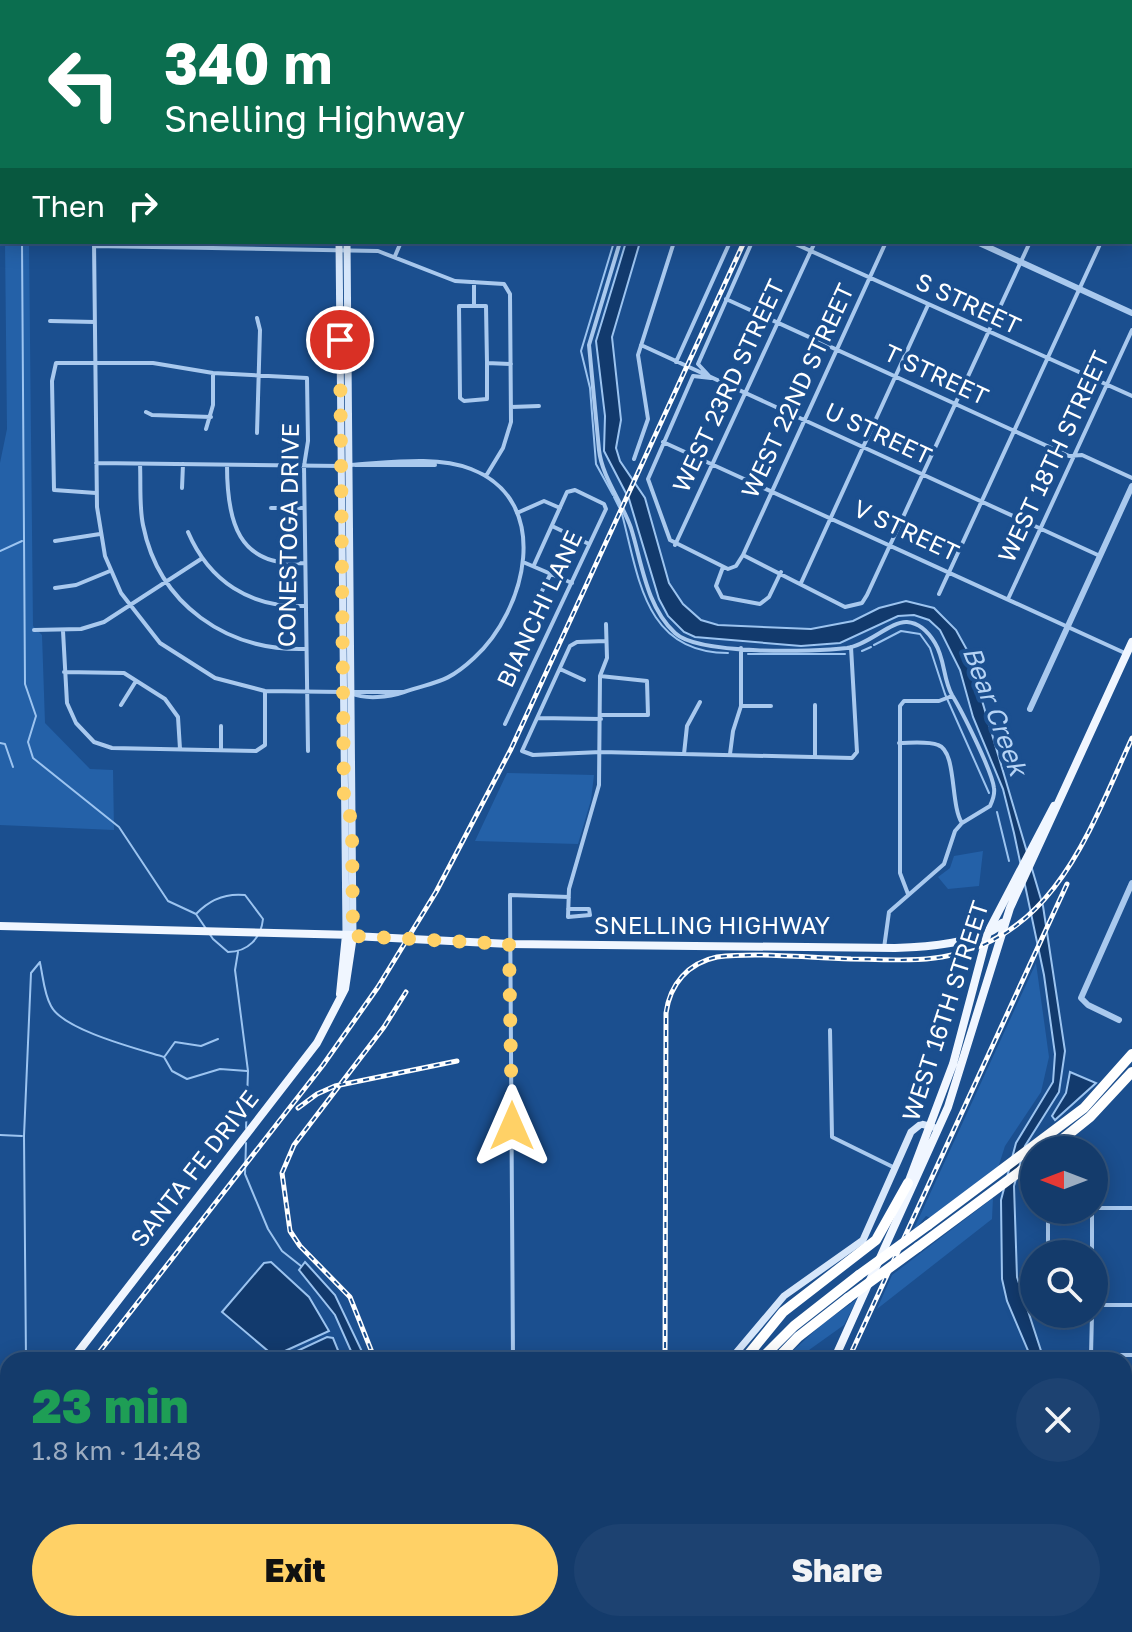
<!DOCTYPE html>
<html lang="en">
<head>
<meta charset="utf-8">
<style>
	:root { --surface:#143b6b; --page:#1d4271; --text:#f1f3f6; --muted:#9dadc1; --line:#33557e; --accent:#ffd166 }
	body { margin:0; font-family:"Golos Text",sans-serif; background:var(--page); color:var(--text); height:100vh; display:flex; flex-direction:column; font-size:30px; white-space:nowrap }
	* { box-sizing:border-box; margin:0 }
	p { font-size:26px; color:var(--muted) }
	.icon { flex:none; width:44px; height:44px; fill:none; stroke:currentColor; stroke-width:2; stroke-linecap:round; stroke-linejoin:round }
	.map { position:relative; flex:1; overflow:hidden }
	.drawer { position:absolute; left:0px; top:1352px; width:1132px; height:280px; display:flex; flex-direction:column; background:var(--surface); border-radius:24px 24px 0 0; box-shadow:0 4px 20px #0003,0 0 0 2px var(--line) }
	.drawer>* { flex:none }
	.top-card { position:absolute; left:0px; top:0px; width:1132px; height:244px; box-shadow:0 4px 20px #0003,0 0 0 2px var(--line); background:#0b6e4f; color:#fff; overflow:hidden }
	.needle { width:52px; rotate:270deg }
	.tools { position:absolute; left:1020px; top:1136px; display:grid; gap:16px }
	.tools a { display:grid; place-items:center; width:88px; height:88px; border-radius:50%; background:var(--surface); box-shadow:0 4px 20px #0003,0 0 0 2px var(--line); font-size:40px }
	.pin { position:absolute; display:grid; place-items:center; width:68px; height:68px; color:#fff; margin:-34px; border:4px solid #fff; border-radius:50%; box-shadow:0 2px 8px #0007 }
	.me { position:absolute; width:88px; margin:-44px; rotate:0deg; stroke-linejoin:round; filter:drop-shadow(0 0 6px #0008) }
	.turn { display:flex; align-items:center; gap:28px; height:168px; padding:0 32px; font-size:36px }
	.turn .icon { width:104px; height:104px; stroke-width:2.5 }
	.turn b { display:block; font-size:56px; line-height:68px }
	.then { display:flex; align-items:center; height:76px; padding:0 32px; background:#0003; gap:16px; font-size:30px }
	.round { display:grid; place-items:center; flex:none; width:84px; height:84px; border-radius:42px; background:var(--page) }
	.headline { display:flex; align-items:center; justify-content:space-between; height:136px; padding:0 32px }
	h1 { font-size:48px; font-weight:800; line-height:60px; color:#1e9e55 }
	.action { display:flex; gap:16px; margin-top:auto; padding:16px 32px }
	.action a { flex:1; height:92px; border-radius:48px; background:var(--accent); color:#111; font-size:32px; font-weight:800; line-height:92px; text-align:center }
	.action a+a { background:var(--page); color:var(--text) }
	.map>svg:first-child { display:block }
</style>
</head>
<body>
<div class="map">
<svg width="1132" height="1632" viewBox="0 0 1132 1632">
	<rect width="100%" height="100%" fill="#1b4f8f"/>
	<path fill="#2461a8" d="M5 242H29L33 626 42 635 45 723 90 769 113 770 114 830 0 825V463L7 429Z
		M507 773 594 775 591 800 578 844 475 841Z
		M983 851 979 886 948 889 938 877 950 868 954 856Z
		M1036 963 1049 1057 1041 1092 1005 1146 998 1168 931 1218 926 1216 912 1233Z
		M993 1198 992 1219 877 1309 892 1275Z
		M857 1299 844 1325 795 1360H783L821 1325Z"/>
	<path fill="#123a6d" stroke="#9cc4f0" stroke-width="2" d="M626 242H640L612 337 621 420 616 448 620 461 645 498 669 583 683 604 701 620 718 625 811 629 853 621 879 608 906 601 934 608 956 630 967 650 1043 906 1065 1051 1059 1092 1025 1146 1014 1186 1017 1277 1044 1360H1032L1007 1301 1002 1279 1001 1200 1016 1143 1053 1082 1055 1054 1044 975 1014 833 1003 789 973 717 960 670 940 630 929 620 914 615 898 616 840 643 801 646 695 637 684 632 668 616 659 599 629 499 604 451 605 416 596 341Z
		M1070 1072 1096 1083 1055 1120 1052 1116 1066 1093Z
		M271 1262 309 1297 329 1331 274 1356 222 1312 264 1263Z
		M305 1262 335 1295 366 1360H355L335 1315 299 1270Z
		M327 1337 333 1338 342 1360H278Z"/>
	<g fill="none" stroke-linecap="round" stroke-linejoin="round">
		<path stroke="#9cc4f0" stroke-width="2" d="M11 0V2
			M665 0V2
			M22 242 25 684 36 716 28 742 33 758 119 827 168 901 196 914
			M613 495 596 464 590 388 581 351 614 242
			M614 497 619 507
			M622 514C639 579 645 653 728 653
			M0 551 22 541
			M874 645 901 631 920 634 930 648 945 694 989 793
			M862 651 871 647
			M748 654H845
			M0 743 5 744 13 767
			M997 812 1009 861
			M245 895 263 919C261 938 248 952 228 952L213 939 196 914C210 899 226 893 245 895Z
			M238 952 235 970 248 1071 246 1128
			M40 963C43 976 44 994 51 1006 63 1030 138 1049 164 1057L172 1071 187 1079 220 1069 247 1071
			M165 1056 175 1042 201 1046 218 1039
			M0 1135 22 1136
			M246 1143 245 1174 268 1229 282 1251 301 1266
			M26 1360 24 1136 31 973 40 962
			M35 1624V1632"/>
		<path stroke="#a9c9ee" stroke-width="4" d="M405 0V2
			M519 0 520 2
			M587 0V2
			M670 0V2
			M821 0 826 2
			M1007 0 1012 2
			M92 2V0
			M782 2 783 0
			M926 2 927 0
			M997 2V0
			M1130 24 1132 19
			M1130 56 1132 57
			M1130 141H1132
			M1130 178 1132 174
			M1130 226 1132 227
			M94 242 97 507 105 556 121 593 160 643 215 678 265 691 342 692
			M620 242 589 345 599 450C602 477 622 502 631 528 642 563 646 606 675 633 698 655 813 652 847 648 868 645 891 621 907 622 920 623 929 633 935 643 945 659 943 679 952 695 962 711 992 771 994 788 995 795 993 800 990 806L962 823 955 831 944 864 889 912 884 948
			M752 242 698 364 711 378 693 376 648 479 670 540 728 569 736 566 743 555 845 607 862 603 867 595 1030 242
			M791 242 1132 396
			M94 246 378 251 455 281 504 284 510 294 511 422 503 448 486 476
			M395 256 401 242
			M474 282V306H486L487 363 511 364
			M726 299 1069 456 1082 455 1132 478
			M474 306H459L460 398 464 401 487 399V363
			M50 321 95 322
			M641 345 1100 556
			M676 362 730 242
			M511 407 539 406
			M146 412 152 415 211 417
			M206 429 213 405V373
			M257 433 260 330 257 318
			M663 442 1127 654
			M634 459 648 419 638 355 674 242
			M96 463 341 466
			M140 464C141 484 139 505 143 525 159 605 227 651 305 649
			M227 465C227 520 237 568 305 563
			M350 465C387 463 436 455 471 469 554 501 526 611 474 658 446 684 436 681 404 692 389 697 366 700 351 693
			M355 465H435
			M182 488 183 464
			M96 493 54 490 52 381 56 363H153L213 373 307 378 308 441 304 466 308 751
			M271 508H304
			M517 513 544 501 560 508
			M552 526 589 544
			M188 532C209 581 250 608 305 606
			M55 541 100 534
			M675 545 815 242
			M743 555 886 242
			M523 562 572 583
			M723 567 716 586 722 597 760 604 769 597 781 572
			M801 583 928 305
			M55 588 76 585 110 571
			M542 591 551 573
			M939 594 1101 242
			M1008 599 1132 330
			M34 630 81 629 104 622 201 559
			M63 631 67 703 76 723 94 742 112 748 256 751 265 745V691
			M606 641 577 642 570 646 522 751 533 755 601 752 852 758 857 752 851 647
			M560 669 584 680
			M64 672 124 673 165 699 178 717 180 749
			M600 676 647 681 648 715H601
			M351 692H403
			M121 705 136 681
			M815 705V757
			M741 706H771
			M538 718 601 719
			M505 724 606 509 604 504 575 490 567 492 534 565
			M899 743C911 743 928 741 938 745 957 751 950 805 962 823
			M221 750V726
			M684 754 687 726 700 702
			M730 754 733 731 741 706V648
			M908 894 900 873V706L904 701H939L952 696
			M568 909H589L590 915 568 917 569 889 599 785 600 676 607 658 606 624
			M830 1030 832 1137 893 1167
			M1094 1208H1132
			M1092 1210V1254
			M1048 1216V1254
			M1028 1262H1034
			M1094 1305H1132
			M1057 1355H1132
			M1091 1355 1092 1314
			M513 1360 510 895 569 897
			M737 1632 740 1624"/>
		<path stroke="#a9c9ee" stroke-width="6" d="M0 84H2
			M977 242 1132 313
			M1030 709 1132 486
			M1119 1020 1088 1005 1081 998 1132 883"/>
		<path stroke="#d6e6fa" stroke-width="7" d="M336 0V2
			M345 0V2
			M339 242 346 935
			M347 242 353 936
			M730 1360 784 1296 863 1240 911 1132 921 1124 933 1127
			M666 1632 668 1624"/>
		<path stroke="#f0f6ff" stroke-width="8" d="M0 926 355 935
			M353 936 509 944 895 948C922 947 984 943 1002 923
			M340 994 346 935
			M907 1186 953 1064 988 932 1054 806
			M72 1360 317 1043 345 989 353 936
			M834 1360 948 1107 1010 908 1132 642
			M0 1453 8 1442"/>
		<path stroke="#fff" stroke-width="10" d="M1049 1150 1090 1117 1132 1072
			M928 1225 1084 1108 1132 1054
			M918 1247 1034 1161
			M744 1360 783 1312 876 1240 908 1183
			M760 1360 794 1326 859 1275
			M776 1360 798 1337 848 1298
			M679 1632 681 1624
			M691 1632 692 1624
			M711 1632 715 1624"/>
		<defs>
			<path id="rail" d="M854 2 855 0
				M298 1108 317 1094 335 1086 457 1061
				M93 1360 323 1065 378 987 436 892 511 749 744 242
				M375 1360 350 1297 300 1246 290 1231 282 1173 294 1145 384 1027 406 992
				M665 1360 666 1013C670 984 688 963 717 957 760 952 807 958 851 959 881 959 912 962 942 957 1055 938 1090 829 1132 738
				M848 1360 1067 884
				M0 1479 8 1469
				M424 1624 426 1632
				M724 1632 727 1624"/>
		</defs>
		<use href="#rail" stroke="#fff" stroke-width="5"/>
		<use href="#rail" stroke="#1b4f8f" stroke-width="2" stroke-dasharray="6" stroke-linecap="butt"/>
		<path stroke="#fff" stroke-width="10" d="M859 1275 928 1225
			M848 1298 918 1247"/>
	</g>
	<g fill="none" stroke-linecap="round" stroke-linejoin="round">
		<path stroke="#ffd166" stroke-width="14" stroke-dasharray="0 25.2" d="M340 340 344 806 349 809 352 830 353 936 509 944 512 1126"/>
	</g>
	<g text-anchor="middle" stroke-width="8" stroke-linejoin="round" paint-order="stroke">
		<g font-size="24" fill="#fff" stroke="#1b4f8f">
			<text transform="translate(968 304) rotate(25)" y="8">S STREET</text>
			<text transform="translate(936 375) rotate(25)" y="8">T STREET</text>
			<text transform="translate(729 386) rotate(-65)" y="8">WEST 23RD STREET</text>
			<text transform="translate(798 391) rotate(-65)" y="8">WEST 22ND STREET</text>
			<text transform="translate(878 434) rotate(25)" y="8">U STREET</text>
			<text transform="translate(1054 457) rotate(-65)" y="8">WEST 18TH STREET</text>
			<text transform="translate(906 531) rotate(25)" y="8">V STREET</text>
			<text transform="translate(289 535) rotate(-89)" y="8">CONESTOGA DRIVE</text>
			<text transform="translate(540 609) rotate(-65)" y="8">BIANCHI LANE</text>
			<text x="712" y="934">SNELLING HIGHWAY</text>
			<text transform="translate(946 1011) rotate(-72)" y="8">WEST 16TH STREET</text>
			<text transform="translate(195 1169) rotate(-52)" y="8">SANTA FE DRIVE</text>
		</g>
		<g font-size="26" font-style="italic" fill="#b5d3f5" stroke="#1b4f8f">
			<text transform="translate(995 711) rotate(69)" y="9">Bear Creek</text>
		</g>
	</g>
</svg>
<div class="tools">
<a><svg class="needle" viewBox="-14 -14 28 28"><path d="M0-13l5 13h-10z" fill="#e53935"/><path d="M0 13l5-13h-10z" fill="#9dadc1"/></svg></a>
<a><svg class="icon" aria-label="search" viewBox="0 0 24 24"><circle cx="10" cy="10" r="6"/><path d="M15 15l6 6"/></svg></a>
</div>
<div class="pin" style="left:340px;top:340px;background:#d93025"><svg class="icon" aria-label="arrive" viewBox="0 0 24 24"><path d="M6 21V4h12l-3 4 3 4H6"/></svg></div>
<svg class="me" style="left:512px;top:1126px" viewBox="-20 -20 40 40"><path d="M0-17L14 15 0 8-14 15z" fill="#ffd166" stroke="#fff" stroke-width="4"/></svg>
<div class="top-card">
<div class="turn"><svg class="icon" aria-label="left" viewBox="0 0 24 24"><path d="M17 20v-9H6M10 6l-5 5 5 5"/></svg><div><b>340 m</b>Snelling Highway</div></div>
<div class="then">Then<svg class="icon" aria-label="right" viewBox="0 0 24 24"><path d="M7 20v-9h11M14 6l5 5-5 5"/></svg></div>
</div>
<section class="drawer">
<div class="headline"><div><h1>23 min</h1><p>1.8 km · 14:48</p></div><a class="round"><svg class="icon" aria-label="close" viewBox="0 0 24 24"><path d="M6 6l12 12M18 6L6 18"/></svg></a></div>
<div class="action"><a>Exit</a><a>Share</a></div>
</section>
</div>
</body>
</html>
